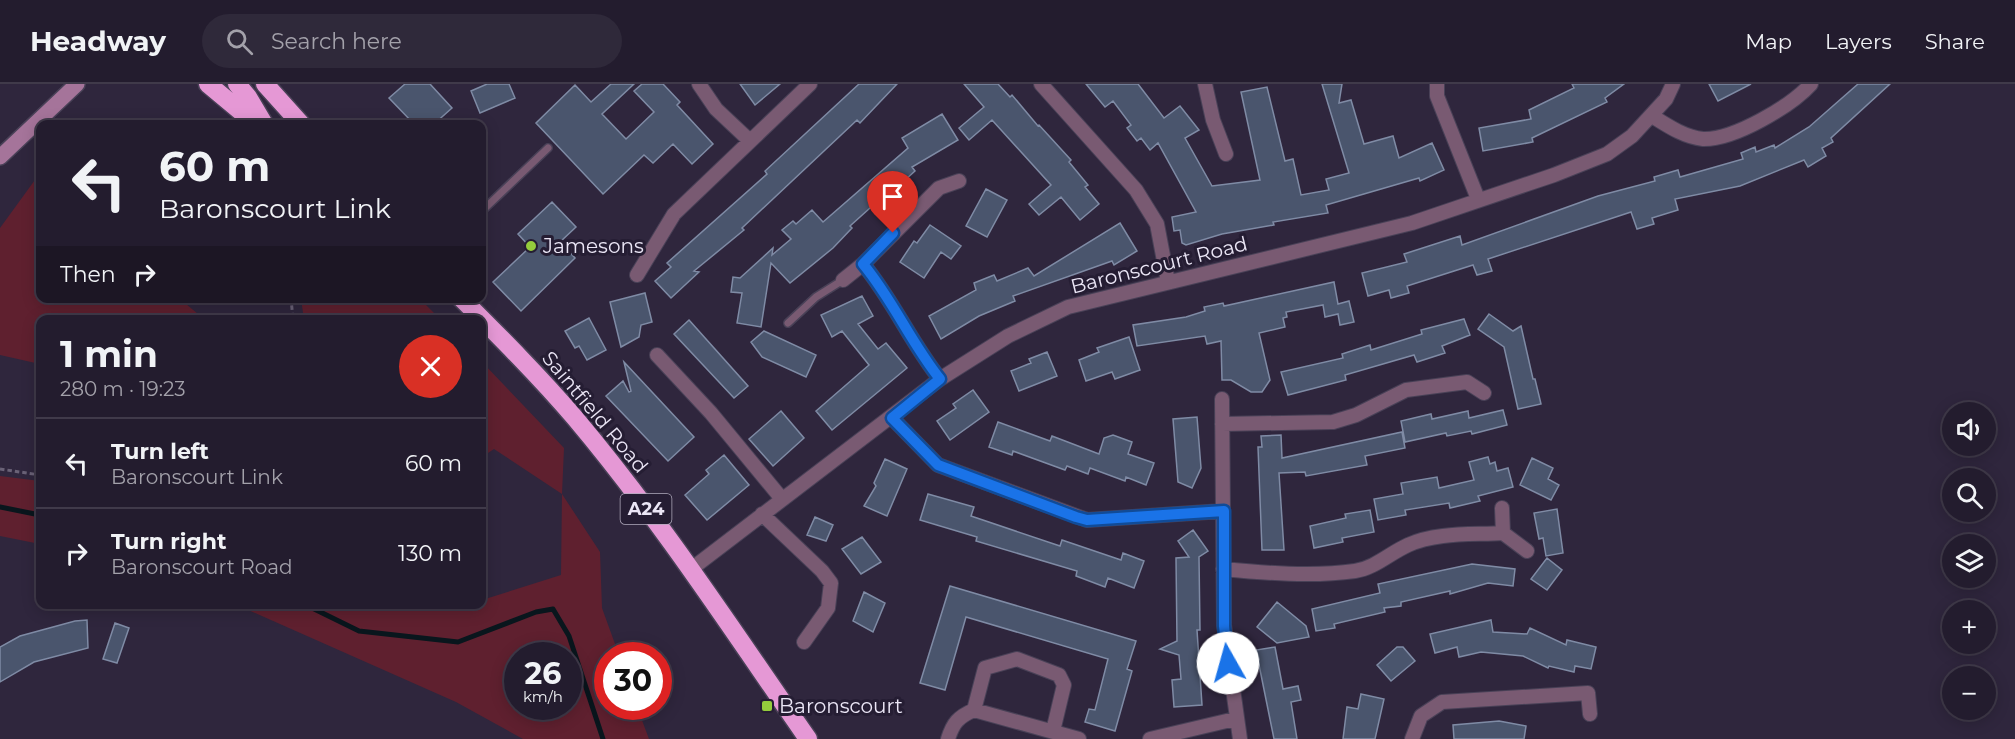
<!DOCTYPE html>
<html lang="en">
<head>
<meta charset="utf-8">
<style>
	:root { --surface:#231c2e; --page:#2f293a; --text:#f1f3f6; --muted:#a3a1aa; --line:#403a4a }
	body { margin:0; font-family:Montserrat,sans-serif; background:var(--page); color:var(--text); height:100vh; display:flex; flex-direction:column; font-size:22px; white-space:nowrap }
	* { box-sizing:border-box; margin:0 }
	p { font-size:20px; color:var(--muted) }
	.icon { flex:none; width:33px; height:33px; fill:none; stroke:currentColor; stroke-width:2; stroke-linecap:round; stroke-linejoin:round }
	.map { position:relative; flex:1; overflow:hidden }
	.drawer { position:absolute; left:36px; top:231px; width:450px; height:294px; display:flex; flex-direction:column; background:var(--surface); border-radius:12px; box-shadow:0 3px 15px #0003,0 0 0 2px var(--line) }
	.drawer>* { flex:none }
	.banner { position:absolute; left:36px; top:36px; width:450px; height:183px; border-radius:12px; box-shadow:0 3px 15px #0003,0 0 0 2px var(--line); background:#231c2e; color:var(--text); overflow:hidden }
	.buttons { position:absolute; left:1942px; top:318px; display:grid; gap:12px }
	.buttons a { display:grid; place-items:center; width:54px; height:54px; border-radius:50%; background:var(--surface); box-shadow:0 3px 15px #0003,0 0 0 2px var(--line); font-size:30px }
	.speed { position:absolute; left:504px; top:558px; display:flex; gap:12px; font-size:30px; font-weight:700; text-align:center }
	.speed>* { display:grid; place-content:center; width:78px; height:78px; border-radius:50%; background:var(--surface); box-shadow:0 3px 15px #0003,0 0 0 2px var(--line); line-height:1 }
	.speed small { font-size:15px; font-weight:400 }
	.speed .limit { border:9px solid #d22; background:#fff; color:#111 }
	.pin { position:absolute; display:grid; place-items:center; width:51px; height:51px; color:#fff; margin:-62px -26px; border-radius:50% 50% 50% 0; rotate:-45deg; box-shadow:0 0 6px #0007 }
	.pin .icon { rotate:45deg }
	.me { position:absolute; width:66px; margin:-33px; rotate:353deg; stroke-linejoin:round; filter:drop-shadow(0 0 4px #0008) }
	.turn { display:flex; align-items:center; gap:21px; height:126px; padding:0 24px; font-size:27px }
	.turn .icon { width:78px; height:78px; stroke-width:2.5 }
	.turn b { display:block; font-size:42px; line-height:51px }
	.then { display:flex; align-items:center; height:57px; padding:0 24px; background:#0003; gap:12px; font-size:22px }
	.round { display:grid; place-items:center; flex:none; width:63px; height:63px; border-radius:32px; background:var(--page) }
	.headline { display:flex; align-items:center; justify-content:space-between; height:102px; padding:0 24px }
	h1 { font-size:36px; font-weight:700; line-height:45px }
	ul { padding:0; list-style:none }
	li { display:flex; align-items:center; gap:18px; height:90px; padding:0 24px; border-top:2px solid var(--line) }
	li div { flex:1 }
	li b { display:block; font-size:22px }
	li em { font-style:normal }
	header { display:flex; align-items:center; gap:36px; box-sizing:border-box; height:84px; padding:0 30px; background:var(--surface); border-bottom:2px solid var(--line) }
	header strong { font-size:28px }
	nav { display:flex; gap:33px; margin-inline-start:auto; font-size:21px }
	.search { width:420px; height:54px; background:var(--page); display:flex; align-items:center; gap:15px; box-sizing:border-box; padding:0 21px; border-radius:33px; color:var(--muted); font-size:22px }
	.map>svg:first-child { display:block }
</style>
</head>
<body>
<header>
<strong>Headway</strong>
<div class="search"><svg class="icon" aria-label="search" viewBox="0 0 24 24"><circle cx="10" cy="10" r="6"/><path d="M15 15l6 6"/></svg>Search here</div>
<nav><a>Map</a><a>Layers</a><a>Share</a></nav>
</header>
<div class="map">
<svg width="2015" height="655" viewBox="0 0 2015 655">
	<rect width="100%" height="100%" fill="#2f263d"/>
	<path fill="#5f202f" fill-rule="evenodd" d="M40 89V214L180 215 204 235 40 236V280L0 271V144Z
		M301 215H420L440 235H304Z
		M482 278 564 364 562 410 600 468 602 524 619 571 608 572V622L637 623 649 655H523L456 618 237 521 395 520C418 529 455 520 482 520V516L561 491 562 410 494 365 482 373ZM518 572H568V622H518Z
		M0 392 40 397V460L0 452Z"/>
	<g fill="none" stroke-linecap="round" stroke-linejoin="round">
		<path stroke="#09161d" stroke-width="5" d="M0 423 40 431
			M304 520 359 547 458 558 536 528 553 525 569 552 603 655"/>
	</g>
	<path fill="#4a556d" stroke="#7f8ba5" stroke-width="1.5" d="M405 0H430L452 24 434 40H414L389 14Z
		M487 0H509L515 14 480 29 471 7Z
		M611 0H634L602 30 626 55 654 28 634 7 642 0H663L680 18 677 21 713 60 692 80 673 60 653 79 644 71 603 110 536 39 575 1 591 18Z
		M740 0H780L755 21Z
		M859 0H897L860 39 857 36 742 144 744 146 694 187 699 188 671 214 655 197 671 183 667 179 767 90 765 87Z
		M964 0H998L1010 13 1012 11 1038 42 1039 41 1071 76 1069 78 1088 101 1085 103 1099 120 1080 136 1061 113 1039 131 1029 120 1051 101 992 36 969 56 959 44 984 23Z
		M1086 0H1138L1164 34 1180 22 1199 46 1185 54 1212 102 1260 96 1241 8 1267 3 1285 77 1293 75 1301 111 1329 106 1326 95 1349 89 1322 0H1342L1339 19 1351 16 1364 60 1393 52 1399 74 1432 59 1444 86 1420 97 1419 94 1326 121 1328 129 1273 138 1274 141 1222 150 1186 161 1182 159 1180 146 1174 147 1172 133 1196 128 1158 59 1150 66 1141 54 1137 57 1127 44 1131 41 1113 17 1105 23Z
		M1572 0H1624L1605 14 1607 18 1532 54 1533 58 1483 67 1479 44 1531 35 1529 26 1574 4Z
		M1709 0H1751L1718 17Z
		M1858 0H1890L1831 54 1833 58 1822 64 1826 72 1808 83 1804 76 1740 102 1675 115 1678 126 1652 134 1654 140 1637 145 1631 128 1488 175 1492 187 1477 191 1473 181 1407 202 1409 209 1391 214 1389 206 1368 212 1362 189 1407 178 1404 170 1460 152 1462 161 1598 112 1655 97 1654 93 1678 86 1680 93 1743 75 1741 69 1755 63 1756 68 1774 61 1775 64 1809 43Z
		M942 30 958 56 912 83 915 87 882 117 880 115 850 142 852 144 833 164 790 199 771 179 761 243 737 239 742 209 731 208 733 193 740 194 773 164 772 171 791 155 782 146 793 137 796 140 812 126 823 138 908 64 902 54Z
		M986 105 1007 116 987 153 966 142Z
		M552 118 576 143 560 158 575 174 521 227 493 198 530 163 518 150Z
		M1120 139 1137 167 1114 181 1112 177 1013 212 1015 217 979 232 941 255 929 232 976 206 974 199 994 191 997 197 1028 184 1034 192Z
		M930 141 961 162 951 175 941 168 924 194 900 178 914 157 917 159Z
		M1334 198 1338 220 1349 217 1354 238 1340 241 1338 230 1325 233 1323 221 1286 228 1287 233 1283 234 1285 243 1259 249 1270 296 1262 308H1251L1231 296H1222L1221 257 1207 260 1205 252 1137 262 1133 241 1186 233 1205 227 1204 223 1223 219 1224 222Z
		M645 209 652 238 641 241 639 253 621 263 610 218Z
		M862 212 873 232 858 240 878 265 886 259 907 284 832 346 816 327 869 281 842 247 832 253 821 231Z
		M1489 230 1513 247 1521 242 1533 295H1535L1541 320 1518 325 1504 263 1478 245Z
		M589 234 606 266 587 276 579 262 575 264 565 247Z
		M1464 235 1470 251 1442 262 1445 269 1417 278 1414 271 1345 291 1346 296 1288 311 1281 288 1343 274 1342 270 1370 261 1371 266 1422 250 1421 246Z
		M689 236 748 302 734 314 674 250Z
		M764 247 816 271 806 293 762 273 751 258Z
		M1129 253 1140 286 1115 295 1112 288 1086 297 1079 276 1099 268 1097 264Z
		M1047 268 1057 292 1019 307 1011 287 1031 279 1029 275Z
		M624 278 694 353 668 377 606 312 623 297 629 308 631 307Z
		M973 306 989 328 950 356 937 337 956 324 953 320Z
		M1503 326 1507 341 1472 350 1471 347 1447 352 1446 349 1405 358 1401 337 1431 330 1432 335 1468 327 1469 334Z
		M781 327 804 354 773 382 749 355Z
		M1197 333 1201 384 1192 404 1178 398 1173 335Z
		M998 338 1050 357 1052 352 1099 370 1104 354 1113 351 1132 358 1128 370 1154 379 1146 401 1126 393 1125 397 1090 384 1088 390 1067 382 1065 386 1013 367 1012 371 989 363Z
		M1402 348 1405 364 1365 372 1367 381 1306 392 1305 388 1279 389 1284 466H1262L1258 363H1262L1261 352 1281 351 1282 374Z
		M724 371 749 401 707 436 685 411 709 390 706 386Z
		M1488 373 1490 380 1495 378 1497 387 1508 384 1513 403 1478 412 1480 417 1450 424 1449 419 1405 426 1406 431 1378 436 1374 415 1403 410 1401 399 1437 393 1439 404 1474 396 1469 378Z
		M1532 374 1553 384 1548 395 1559 401 1551 416 1520 401Z
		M885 375 907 385 887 432 864 422 876 402 874 399Z
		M928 410 974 423 971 432 1060 462 1062 456 1121 476 1123 469 1144 477 1134 504 1108 494 1105 503 1076 492 1077 487 976 457 977 453 920 436Z
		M1557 425 1563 469 1546 472 1543 454 1539 455 1534 429Z
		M1370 426 1374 448 1342 454 1343 458 1314 464 1310 442 1346 434 1345 430Z
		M815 433 833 441 826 457 807 451Z
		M1193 446 1208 467 1199 473 1200 546H1197L1202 621 1174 623 1172 596 1181 595 1179 571 1160 565 1177 557 1176 474 1189 473 1178 457Z
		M862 453 881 478 861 490 842 465Z
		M1547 474 1562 486 1547 506 1531 495Z
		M1472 480 1515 485 1513 502 1488 499 1450 510V507L1401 518V522L1384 524 1385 528 1334 540 1335 544 1316 547 1312 525 1380 509 1378 500Z
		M950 502 1136 557 1127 585 1132 587 1115 647 1085 638 1089 625 1095 626 1108 575 966 533 945 606 920 599Z
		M864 508 885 519 873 548 853 537Z
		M1277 518 1306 542 1309 553 1277 559 1257 543Z
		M87 536 88 564 34 578 0 598V563L20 552 75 537Z
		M1491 536 1493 548 1527 550 1530 544 1566 561 1567 556 1596 563 1591 585 1575 582 1574 588 1549 582 1548 584 1523 572 1481 568 1459 573 1457 563 1435 569 1430 550Z
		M115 539 129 544 117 579 103 575Z
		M1275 563 1283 605 1298 602 1301 616 1291 618 1297 655H1274L1256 566Z
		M1397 563H1403L1415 577 1391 597 1377 581Z
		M1361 610 1384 615 1375 655H1343L1347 623 1358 625Z
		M1499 637 1526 642 1524 655H1454L1453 641Z"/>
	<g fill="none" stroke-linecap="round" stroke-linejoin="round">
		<defs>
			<path id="lane" d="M482 127 548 64
				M788 239 816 213 843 196"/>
			<path id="street" d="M699 0 716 25 750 57
				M1041 0 1136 106 1157 140 1168 198
				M1205 0 1213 36 1226 70
				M1437 0V12L1478 115
				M1652 32C1668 42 1684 53 1703 55 1734 56 1791 22 1811 0
				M863 180C893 216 911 259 940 295
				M637 191 674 130 810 0
				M843 196 863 180 939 104 959 97
				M657 271 711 329 782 415
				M1222 315 1224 541 1240 655
				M892 334 938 381 1087 436 1223 427
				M1222 340 1333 338 1356 331 1406 306 1467 298 1484 309
				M1502 424 1503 449 1527 467
				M762 430 822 487 831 499 828 524 804 558
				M1223 485C1264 489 1313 493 1355 487 1375 484 1390 469 1408 461 1436 448 1473 451 1503 449
				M690 486 940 295 1008 252 1068 223 1412 139 1554 91 1607 70 1632 52 1666 15 1673 0
				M974 626 985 584 1017 575 1059 591 1064 601 1053 647
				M948 655C953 639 958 633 974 626L1079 655
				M1150 655 1235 635
				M1412 655 1421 632 1442 618 1588 609 1590 630"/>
			<path id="secondary" d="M0 73 77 0"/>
			<path id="highway" d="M208 0 256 40
				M237 0 248 13 264 40
				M265 0 301 40
				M461 214C500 253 539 292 575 334 660 435 733 547 808 655"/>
		</defs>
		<use href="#lane" stroke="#494157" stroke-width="10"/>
		<use href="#street" stroke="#494157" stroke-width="16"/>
		<use href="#secondary" stroke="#494157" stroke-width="18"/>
		<use href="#highway" stroke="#494157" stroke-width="21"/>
		<path stroke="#6a6277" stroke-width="3" stroke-dasharray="4.5 3" stroke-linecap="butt" d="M291 214 293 236
			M0 385 40 391"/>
		<use href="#lane" stroke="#795a72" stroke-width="7"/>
		<use href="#street" stroke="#795a72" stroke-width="14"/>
		<use href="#secondary" stroke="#a5749a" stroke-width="15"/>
		<use href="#highway" stroke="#e598d5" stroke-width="18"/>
	</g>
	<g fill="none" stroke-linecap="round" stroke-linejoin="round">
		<defs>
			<path id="route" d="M893 149 863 180C893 216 911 259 940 295L892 334 938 381 1076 433 1087 436 1224 427V542L1228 579"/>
		</defs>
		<use href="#route" stroke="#114b97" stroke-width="15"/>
		<use href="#route" stroke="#1a73e8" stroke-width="10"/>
	</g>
	<g fill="#94cc3c" stroke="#251d33" stroke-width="2">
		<circle cx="531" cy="162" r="6"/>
		<rect x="761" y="616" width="12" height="12" rx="3"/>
	</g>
	<g text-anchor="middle" stroke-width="6" stroke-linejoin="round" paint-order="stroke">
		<rect fill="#251d33" stroke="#b0aabc" stroke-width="1.5" x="620.5" y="410" width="51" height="30" rx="4.5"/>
		<g font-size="18" font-weight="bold" fill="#ebe6f6">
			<text x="646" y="431">A24</text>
		</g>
		<g font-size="20" fill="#ebe6f6" stroke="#251d33" text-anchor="start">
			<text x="543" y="169">Jamesons</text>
			<text x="779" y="629">Baronscourt</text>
		</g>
		<g font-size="20" fill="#ebe6f6" stroke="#251d33">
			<text transform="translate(1159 181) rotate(-14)" y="7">Baronscourt Road</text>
			<text transform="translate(595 328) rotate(50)" y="7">Saintfield Road</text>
		</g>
	</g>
</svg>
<div class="buttons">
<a><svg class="icon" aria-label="sound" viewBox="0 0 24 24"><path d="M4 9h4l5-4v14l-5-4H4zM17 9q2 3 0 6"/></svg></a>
<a><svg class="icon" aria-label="search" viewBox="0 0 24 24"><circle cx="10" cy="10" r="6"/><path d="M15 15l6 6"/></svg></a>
<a><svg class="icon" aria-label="layers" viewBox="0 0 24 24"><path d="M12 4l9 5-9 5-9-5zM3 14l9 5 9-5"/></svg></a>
<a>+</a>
<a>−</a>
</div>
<div class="speed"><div>26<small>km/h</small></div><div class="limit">30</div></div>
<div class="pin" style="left:893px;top:149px;background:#d93025"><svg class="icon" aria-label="arrive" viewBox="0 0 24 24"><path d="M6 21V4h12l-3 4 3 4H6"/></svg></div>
<svg class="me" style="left:1228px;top:579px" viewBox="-20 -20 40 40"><circle r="19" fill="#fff"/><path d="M0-13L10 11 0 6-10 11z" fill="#1a73e8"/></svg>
<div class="banner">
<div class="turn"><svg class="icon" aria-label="left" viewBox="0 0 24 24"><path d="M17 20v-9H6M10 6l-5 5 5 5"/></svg><div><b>60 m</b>Baronscourt Link</div></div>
<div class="then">Then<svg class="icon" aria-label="right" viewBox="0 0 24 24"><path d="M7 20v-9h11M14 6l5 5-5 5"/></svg></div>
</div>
<section class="drawer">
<div class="headline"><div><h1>1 min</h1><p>280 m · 19:23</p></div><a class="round" style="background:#d93025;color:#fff"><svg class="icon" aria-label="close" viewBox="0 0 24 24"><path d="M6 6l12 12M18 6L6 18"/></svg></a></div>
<ul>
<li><svg class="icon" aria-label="left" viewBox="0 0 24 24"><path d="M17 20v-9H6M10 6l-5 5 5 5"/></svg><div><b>Turn left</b><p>Baronscourt Link</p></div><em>60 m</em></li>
<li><svg class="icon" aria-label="right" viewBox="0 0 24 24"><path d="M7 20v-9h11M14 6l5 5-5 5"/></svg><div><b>Turn right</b><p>Baronscourt Road</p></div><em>130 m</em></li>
</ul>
</section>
</div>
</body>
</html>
